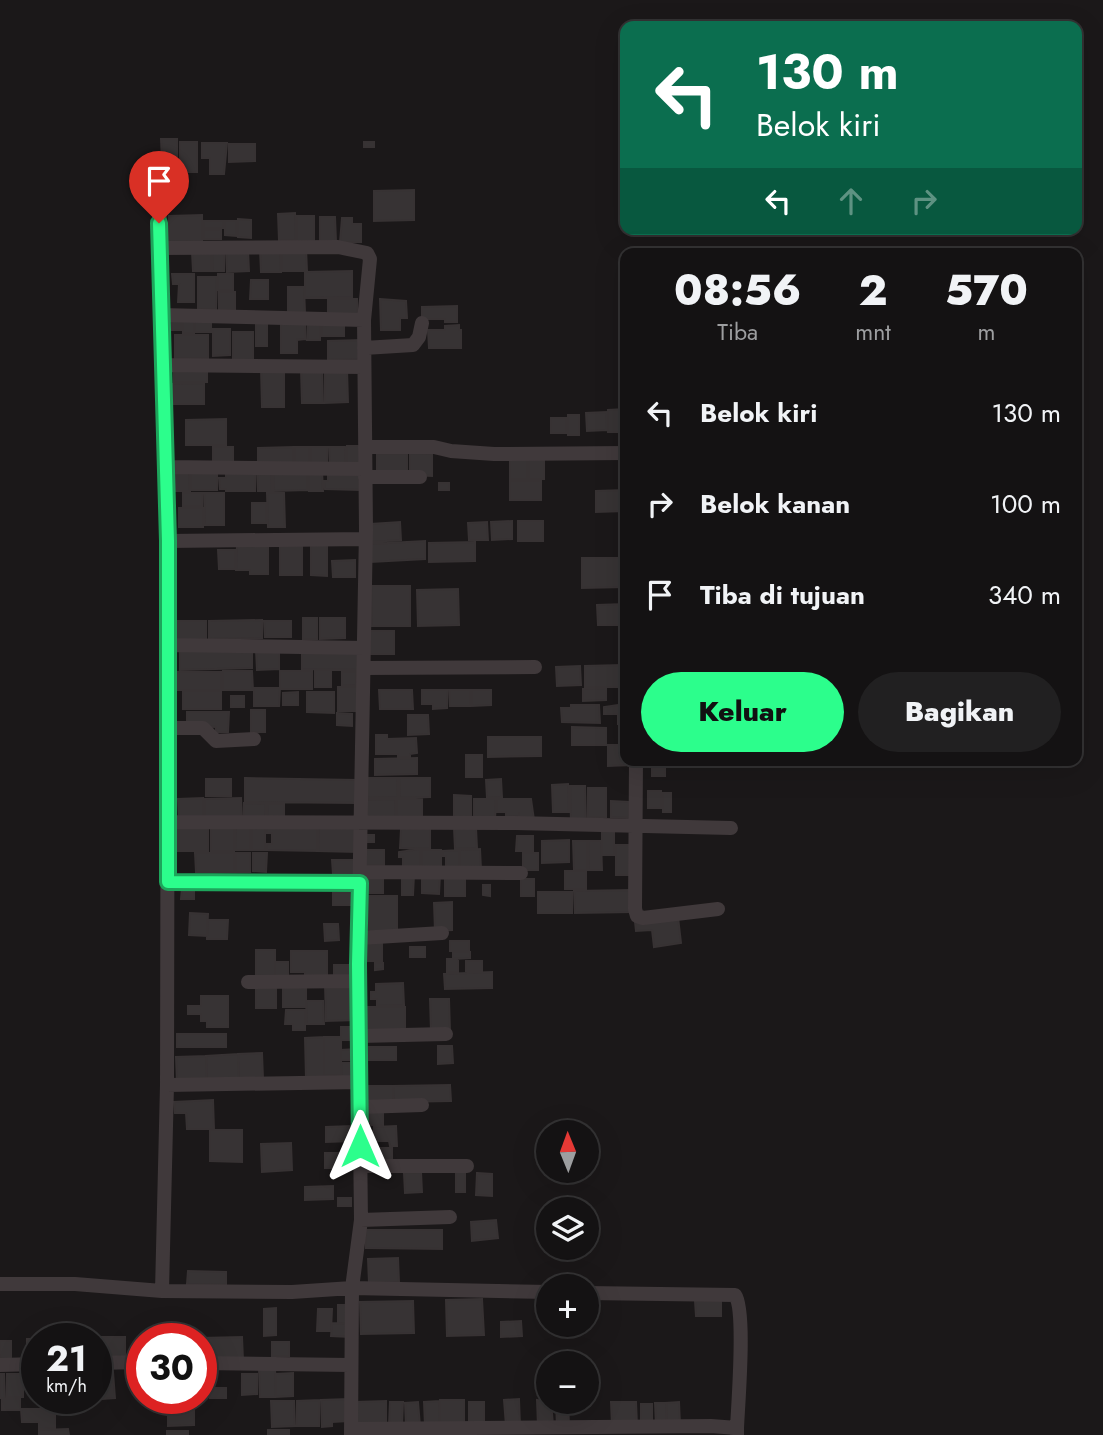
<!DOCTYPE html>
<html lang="id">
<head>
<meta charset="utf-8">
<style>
	:root { --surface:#141213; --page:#212021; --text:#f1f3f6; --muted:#9d9ea0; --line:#333233; --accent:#2cfe8c }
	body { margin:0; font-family:Jost,sans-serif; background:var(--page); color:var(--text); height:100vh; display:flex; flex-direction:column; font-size:26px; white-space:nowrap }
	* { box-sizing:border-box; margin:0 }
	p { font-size:23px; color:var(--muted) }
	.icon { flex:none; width:38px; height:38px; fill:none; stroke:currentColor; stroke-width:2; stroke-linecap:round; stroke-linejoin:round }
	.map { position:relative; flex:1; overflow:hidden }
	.panel { position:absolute; left:620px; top:248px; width:462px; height:518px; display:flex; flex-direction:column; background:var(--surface); border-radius:14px; box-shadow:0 7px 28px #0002,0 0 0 2px var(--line) }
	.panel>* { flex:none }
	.guide { position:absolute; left:620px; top:21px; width:462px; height:214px; border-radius:14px; box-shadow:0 7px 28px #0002,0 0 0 2px var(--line); background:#0b6e4f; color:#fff; overflow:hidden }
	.needle { width:46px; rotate:359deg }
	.fabs { position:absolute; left:536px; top:1120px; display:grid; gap:14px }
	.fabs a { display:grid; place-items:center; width:63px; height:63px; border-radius:50%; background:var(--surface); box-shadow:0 7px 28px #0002,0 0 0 2px var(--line); font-size:35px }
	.speed { position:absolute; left:21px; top:1323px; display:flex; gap:14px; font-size:35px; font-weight:700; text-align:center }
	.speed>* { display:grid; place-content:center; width:91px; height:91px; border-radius:50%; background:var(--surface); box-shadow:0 7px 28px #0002,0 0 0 2px var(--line); line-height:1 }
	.speed small { font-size:18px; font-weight:400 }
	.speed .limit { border:10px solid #d22; background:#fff; color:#111 }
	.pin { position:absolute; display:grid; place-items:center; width:60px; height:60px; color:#fff; margin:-72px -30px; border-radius:50% 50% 50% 0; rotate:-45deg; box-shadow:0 0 7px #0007 }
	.pin .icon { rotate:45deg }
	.me { position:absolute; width:77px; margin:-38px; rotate:0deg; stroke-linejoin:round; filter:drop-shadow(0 0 5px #0008) }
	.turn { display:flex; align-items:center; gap:24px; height:147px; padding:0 21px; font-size:32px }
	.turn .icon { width:91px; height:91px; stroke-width:2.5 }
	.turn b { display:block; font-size:49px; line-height:60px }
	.lanes { display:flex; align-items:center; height:66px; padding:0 21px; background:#0003; justify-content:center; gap:35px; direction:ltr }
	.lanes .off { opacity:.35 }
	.eta { display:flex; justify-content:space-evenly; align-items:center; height:119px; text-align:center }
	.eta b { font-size:42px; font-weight:800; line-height:49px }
	.button { display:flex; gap:14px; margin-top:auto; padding:14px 21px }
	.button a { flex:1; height:80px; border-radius:42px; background:var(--accent); color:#111; font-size:28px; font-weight:800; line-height:80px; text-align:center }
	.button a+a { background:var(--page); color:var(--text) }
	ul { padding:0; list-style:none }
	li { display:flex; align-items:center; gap:21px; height:91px; padding:0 21px }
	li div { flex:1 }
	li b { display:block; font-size:26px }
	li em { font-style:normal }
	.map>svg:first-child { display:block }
</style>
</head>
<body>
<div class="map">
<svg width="1103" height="1435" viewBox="0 0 1103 1435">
	<rect width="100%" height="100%" fill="#1b1819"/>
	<path fill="#373334" stroke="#373233" stroke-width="2" d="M161 139H177V161H162Z
		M180 142H197V172H180Z
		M364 142H374V147H364Z
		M202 143H227L224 174H210V158H202Z
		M229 144H255V161L229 162Z
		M414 190V220L374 221V191Z
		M295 213 296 240H279L278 214Z
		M202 215V241L169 242V216Z
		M297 216H314V241H297Z
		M320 217H335L336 241H320Z
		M342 218H352V224H361V242H340Z
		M238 219 251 220V238L238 237Z
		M204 221H223V228H204Z
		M225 221H236V236L225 235Z
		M204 230H221V239H204Z
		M306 248 307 271H282V249Z
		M280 249 281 272H261L260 250Z
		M248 250 249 271 227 272 226 251Z
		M224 251V271H213L212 252Z
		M192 252H211V271H193Z
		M352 271V297L305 298V272Z
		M172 274H194V302H178L179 284H173Z
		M218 274H233V290H218Z
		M198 277H217L216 309H198Z
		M251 280H268V299H250Z
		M288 287H304L305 312H288Z
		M219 292H235V310H219Z
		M328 299H357V314H328Z
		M380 299 406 301 407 318H400V330H381Z
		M457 306V322H445V319H422V307Z
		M172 318H181V330H172Z
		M183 318H194V333H183Z
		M195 318H211V332H195Z
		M281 320 305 321V339L297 340V353H281Z
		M308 320H320V340H307Z
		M322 322H344V336H322Z
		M256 323H267V346H256Z
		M459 325V330H461V348H429L428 330H445V326Z
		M213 329H230V355L213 356Z
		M233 332H253V360H233Z
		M175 335H208V358H175Z
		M361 340V359L328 360V341Z
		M174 367H207V382H174Z
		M261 369H284V407H262Z
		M322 369 323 403H302L301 370Z
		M325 369H347L348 402 325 403Z
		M204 383V404H173V384Z
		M625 409V432H608V410Z
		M606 412 607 430 587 431 586 413Z
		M568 415H579V435H568Z
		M551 418H566V433H551Z
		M226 419V445H186V420Z
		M347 446H362V465L347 466Z
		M213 447H233V466H213Z
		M293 447V465L258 466V448Z
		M295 447H309V466H295Z
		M311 447H327V467H311Z
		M329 447H345L346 466H330Z
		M410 453 432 454V476L410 475Z
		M377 454H407V473H377Z
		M510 457H527V479H510Z
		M529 457H544V479H529Z
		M322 470 323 491H309V471Z
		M257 471H271L272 491H258Z
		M307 471V490L274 491 273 472Z
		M359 471 360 490 325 489 324 481H328V472Z
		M189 472 190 491H171V473Z
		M191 472H217V490H191Z
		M226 472H255V491H226V489H220L219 478H226Z
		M510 481H541V500H510Z
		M439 483H449V490H439Z
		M625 490V511L596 512V491Z
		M183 493H202V506H183Z
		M204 493H224V525H205Z
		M267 493H284L285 527H268Z
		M252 503H266V523H252Z
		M179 508H203V527H179Z
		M512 521V539L492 540 491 522Z
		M518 521H543V541H518Z
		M400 522 401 540 372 542 371 524Z
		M487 522 488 540H469L468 523Z
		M425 541V559L371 562 370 544Z
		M268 542V574H250V570H236L237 545Z
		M280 542H302V575H280Z
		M311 542H327V576L311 575Z
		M475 542V561L429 562V543Z
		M218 550H235V569H219Z
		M582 558H625V587L582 588Z
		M355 560V577H333L332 561Z
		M371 586H410V626H372Z
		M458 589 459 625 418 626 417 590Z
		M625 604V625H598L597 605Z
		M303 618H317V639H303Z
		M320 618H345V638L320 639Z
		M262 620V638L209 639V621Z
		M177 621H206V639L177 640Z
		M264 621H291V637H265Z
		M370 631H394V654H370Z
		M252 649V668L180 670V650Z
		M256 650H279V669L257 670Z
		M302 651H361V670L302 669Z
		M621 665V687H585V666Z
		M580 666 581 685 557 686 556 667Z
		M315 670H331V687H315Z
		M223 671H252L253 690H223Z
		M280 671H312V689H280Z
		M177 672H221V690H177Z
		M342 672H356V685L342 686Z
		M338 687H360V711H338Z
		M254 688H280L279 706H254Z
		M606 688V700L583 701V689Z
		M379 690H412L413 709H380Z
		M422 690H448L447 708 433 709V704H422Z
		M450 690H470V706H450Z
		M472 690H491V705L472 706Z
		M183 691H221V709H183Z
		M298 692V705H283V693Z
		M307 692H334V713L307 712Z
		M231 696H244V707H231Z
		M571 705H599L600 723 562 722 561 708H571Z
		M618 705H625V724H618V714H604V707Z
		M251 710H265V732H251Z
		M187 712H229L228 732H216V727L187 726Z
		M337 713 352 714V726L337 725Z
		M408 715H428L429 734 408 735Z
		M572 727 606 728V745H572Z
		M376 735H387V739L416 738 417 753 410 754V757H398V754H376Z
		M488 737H541V756L488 757Z
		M608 745H625V761H632V765L608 766Z
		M466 755H482V777H466Z
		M417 758V774L375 775V759Z
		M652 761H665V776H652Z
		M245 778 357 780 356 803 245 802Z
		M366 778H397L398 797 367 798Z
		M399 778H430V797L400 798Z
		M206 779H231V796H206Z
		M501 779 502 797 487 798 486 780Z
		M568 784 569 812H553L552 785Z
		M570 786H585L586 821H571Z
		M588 788H606V817H588Z
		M648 791H661V808H648Z
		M663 793H671V812H663Z
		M454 795 471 796V817H454Z
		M203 798V818H179L178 799Z
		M241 798 242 817 205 818V799Z
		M395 799 396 819H367L366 800Z
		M397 799H422V818L397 819Z
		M474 799H496L495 820H474Z
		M497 799H531L534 820H519V812V816L506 817V812H497Z
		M611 801 629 802V818L611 817Z
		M244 803 266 804 265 817H244Z
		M268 804H284V818L267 817Z
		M252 826H265V850H252Z
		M317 826V851L267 850V844H272V833H267V827Z
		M319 826H358V852L318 851Z
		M175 827 208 828V851H175Z
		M211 827H234V851H211Z
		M236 827H250V850H235Z
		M454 828H476L477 848 455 849Z
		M401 829H430V849L400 848Z
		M602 831H614V855H602Z
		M364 835H374V842H364Z
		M517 836H533V851H516Z
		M569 840V862L542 863V841Z
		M573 841H587V870H574Z
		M588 841H601L602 870H589Z
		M616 845H633V875H616Z
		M420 849V869H403V857H399V852Z
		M480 849 481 869 460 870V850Z
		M364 850H384V865H364Z
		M422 850H441V869L422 870Z
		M459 850V869L446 870V856H443V851Z
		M195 853H234V872H196Z
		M236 853H250V872H236Z
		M253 853H267L266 872 253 871Z
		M523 853H538V870H523Z
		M332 860H354V874H333Z
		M565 871H586V889H565Z
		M363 874H383V893H363Z
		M402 875H414L413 895H402Z
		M422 875H440L439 894 422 893Z
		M445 876H465V896H445Z
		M521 879H534V896H521Z
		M483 885H490V896L483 895Z
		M182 888H194V899H181Z
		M632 890V912L575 913 574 891Z
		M538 892H572V913H538Z
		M333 893H357V905H333Z
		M369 896H397V934H369Z
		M452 902V930L435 931 434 903Z
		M190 913 208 914 207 936 189 935Z
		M678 917 681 943 654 947 652 930 636 931 635 922Z
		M207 920H228L227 939H207Z
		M324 924H338L339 940 325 941Z
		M365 941H382V961H365Z
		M450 941H469V951H450Z
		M410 947H425V957H410Z
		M256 950H275V976H256Z
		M291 951H327V979H305V972H291Z
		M453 952H470V958L453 959Z
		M447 959H458V972H447Z
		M466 961H482V971H466Z
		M275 962H288V980H275Z
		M375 963H383V969L375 970Z
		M334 965H357L358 977 334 978Z
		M492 972V988L445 989 444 974Z
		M357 983V1020L326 1021 325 984Z
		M403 983 404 1005 377 1006V999H371V992H376V984Z
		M283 986H306V1007H283Z
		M256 988H276V1008H256Z
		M201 996H228V1027H207V1021H201V1014H188V1006H201Z
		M430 999H449L450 1031H431Z
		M306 1001H323L324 1024H307Z
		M367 1007H405V1032H367Z
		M286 1010H305V1030H293V1024H285Z
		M341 1027H358L359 1040H341Z
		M177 1034H226V1047H177Z
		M324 1037V1079H306L305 1038Z
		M324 1037H341V1075H324Z
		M438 1046H452L453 1063 438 1064Z
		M369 1047H396V1060H369Z
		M357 1049 358 1060H341V1050Z
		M262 1053 263 1078 239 1079 238 1054Z
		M238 1054 239 1079 207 1081 206 1056Z
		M206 1056 207 1081 177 1082 176 1057Z
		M341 1063H358V1079H342Z
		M450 1085 451 1101 394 1102 393 1086Z
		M366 1086H393V1104H366Z
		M213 1100 214 1129H187L186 1113H175L174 1102Z
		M369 1110H383V1125H369Z
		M352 1126 353 1141 326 1142V1127Z
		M396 1126 397 1146H390L389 1141H370V1131H374V1127Z
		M210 1130H242V1162L210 1161Z
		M291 1143 292 1170 262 1172 261 1144Z
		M375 1148H392V1163H375Z
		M325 1153H349V1168H325Z
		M456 1170H465V1192H456Z
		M421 1172 422 1192 405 1193 404 1173Z
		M477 1173 492 1174V1196L476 1195Z
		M333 1186V1199L305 1200V1187Z
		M338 1198H351V1206H338Z
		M496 1220 498 1238 472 1241 471 1222Z
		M366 1230H442V1249L366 1248Z
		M398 1258 399 1282 369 1283 368 1259Z
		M188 1271 226 1272V1285L187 1284Z
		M482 1299 484 1335 447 1336 446 1300Z
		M413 1301 414 1333 361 1334 360 1302Z
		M695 1301H721V1316H696Z
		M338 1305H351V1324L338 1323Z
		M276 1308V1335L264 1336V1309Z
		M318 1309H332L331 1331H317Z
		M521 1321 522 1336 501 1337V1322Z
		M332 1323 351 1324 350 1337 331 1336Z
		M101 1337H125V1357L102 1358Z
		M242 1337 243 1360 202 1361 201 1338Z
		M27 1339H37V1361H27Z
		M0 1341H11V1360H0Z
		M272 1342H289V1356H272Z
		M259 1368H275L276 1397H260Z
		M113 1372 115 1398 87 1400 96 1398V1373Z
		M293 1373V1396L276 1397V1374Z
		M0 1374H4L5 1398H0Z
		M7 1374H23V1397H7Z
		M242 1374H257V1394L242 1395Z
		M210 1388H226V1398H210Z
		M2 1399H20V1410H2Z
		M348 1399V1421L332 1422V1426L322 1427 321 1400Z
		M519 1399 520 1425 506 1426 504 1400Z
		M319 1400V1426H297V1401Z
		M440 1400H464V1426H440Z
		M537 1400 551 1402 553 1425 538 1426Z
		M271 1401H294L295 1426 272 1427Z
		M386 1401V1425L357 1426 356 1402Z
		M439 1401 440 1425 425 1426 424 1402Z
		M390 1402H403L402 1425H389Z
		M418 1402 420 1426H406L405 1403Z
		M469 1402H484V1426H469Z
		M556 1402H568L569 1425 557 1426Z
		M611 1402H636L637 1425 612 1426Z
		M679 1402 680 1424 667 1425 666 1403Z
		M655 1403H666L667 1425H656Z
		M641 1404H652V1425H641Z
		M21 1409H55V1428H39V1422H22Z
		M168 1410H194V1425L168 1426Z
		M68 1429 69 1435H39V1430Z
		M268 1430H289V1435H268Z
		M167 1431H188V1435H167Z"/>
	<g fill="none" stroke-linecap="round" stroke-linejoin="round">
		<path stroke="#40393b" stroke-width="14" d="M159 174 168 541 167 1085 162 1291
			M159 248 338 247 367 253 370 259 364 320 366 530 358 964 361 1220 352 1288 351 1435
			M161 315 364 320
			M364 348 413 345 419 337 422 323
			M162 365 364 367
			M365 447H434L451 451 494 454 625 453
			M166 467 365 469
			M365 477H420
			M168 541 366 539
			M168 645 364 648
			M364 668 535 667
			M168 728H203L216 741 254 739
			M636 761 635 909 637 916 643 918 718 909
			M168 822 515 823 731 828
			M360 872 521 873
			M168 882 360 883
			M360 938 442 933
			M248 982 359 981
			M360 1036 446 1034
			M167 1085 361 1082
			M361 1107 422 1105
			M360 1166H467
			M361 1220 450 1217
			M0 1284H75L162 1291 292 1292 352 1288 548 1292
			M586 1293 735 1295C746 1310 738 1404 737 1428
			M96 1363 142 1362
			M201 1363 350 1365
			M0 1365 37 1364
			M351 1429 711 1426 737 1428V1435"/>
	</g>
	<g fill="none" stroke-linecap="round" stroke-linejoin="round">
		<defs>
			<path id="route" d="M159 223 168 541V882L360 883 358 964 360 1146"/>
		</defs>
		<use href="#route" stroke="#1da55b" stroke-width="18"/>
		<use href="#route" stroke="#2cfe8c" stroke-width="12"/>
	</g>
</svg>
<div class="fabs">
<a><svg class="needle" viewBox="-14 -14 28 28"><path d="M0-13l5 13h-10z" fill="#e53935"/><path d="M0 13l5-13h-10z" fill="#9d9ea0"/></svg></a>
<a><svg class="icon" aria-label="layers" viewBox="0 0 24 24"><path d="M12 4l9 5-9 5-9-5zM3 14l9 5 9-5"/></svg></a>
<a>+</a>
<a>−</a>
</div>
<div class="speed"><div>21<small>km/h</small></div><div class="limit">30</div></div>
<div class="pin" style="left:159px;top:223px;background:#d93025"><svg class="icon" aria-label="arrive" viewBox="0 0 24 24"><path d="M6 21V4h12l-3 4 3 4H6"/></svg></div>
<svg class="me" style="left:360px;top:1146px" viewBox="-20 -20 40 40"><path d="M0-17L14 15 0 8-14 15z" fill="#2cfe8c" stroke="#fff" stroke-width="4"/></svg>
<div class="guide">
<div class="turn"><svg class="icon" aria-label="left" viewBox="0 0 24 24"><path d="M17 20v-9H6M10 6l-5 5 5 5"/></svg><div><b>130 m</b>Belok kiri</div></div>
<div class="lanes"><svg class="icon" aria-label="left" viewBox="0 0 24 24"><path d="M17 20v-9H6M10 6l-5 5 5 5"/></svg><svg class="icon off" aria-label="ahead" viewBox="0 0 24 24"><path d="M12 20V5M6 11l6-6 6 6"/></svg><svg class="icon off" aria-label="right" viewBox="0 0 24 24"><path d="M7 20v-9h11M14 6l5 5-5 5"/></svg></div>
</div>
<section class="panel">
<div class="eta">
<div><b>08:56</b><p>Tiba</p></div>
<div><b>2</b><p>mnt</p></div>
<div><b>570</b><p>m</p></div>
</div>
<ul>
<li><svg class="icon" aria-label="left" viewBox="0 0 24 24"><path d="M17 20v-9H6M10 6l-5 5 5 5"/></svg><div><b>Belok kiri</b></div><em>130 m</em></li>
<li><svg class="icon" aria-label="right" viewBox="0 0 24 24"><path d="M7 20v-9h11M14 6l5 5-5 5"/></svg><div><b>Belok kanan</b></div><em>100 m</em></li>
<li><svg class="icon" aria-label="arrive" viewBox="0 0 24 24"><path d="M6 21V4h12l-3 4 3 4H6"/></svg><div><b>Tiba di tujuan</b></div><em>340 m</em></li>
</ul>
<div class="button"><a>Keluar</a><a>Bagikan</a></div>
</section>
</div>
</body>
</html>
